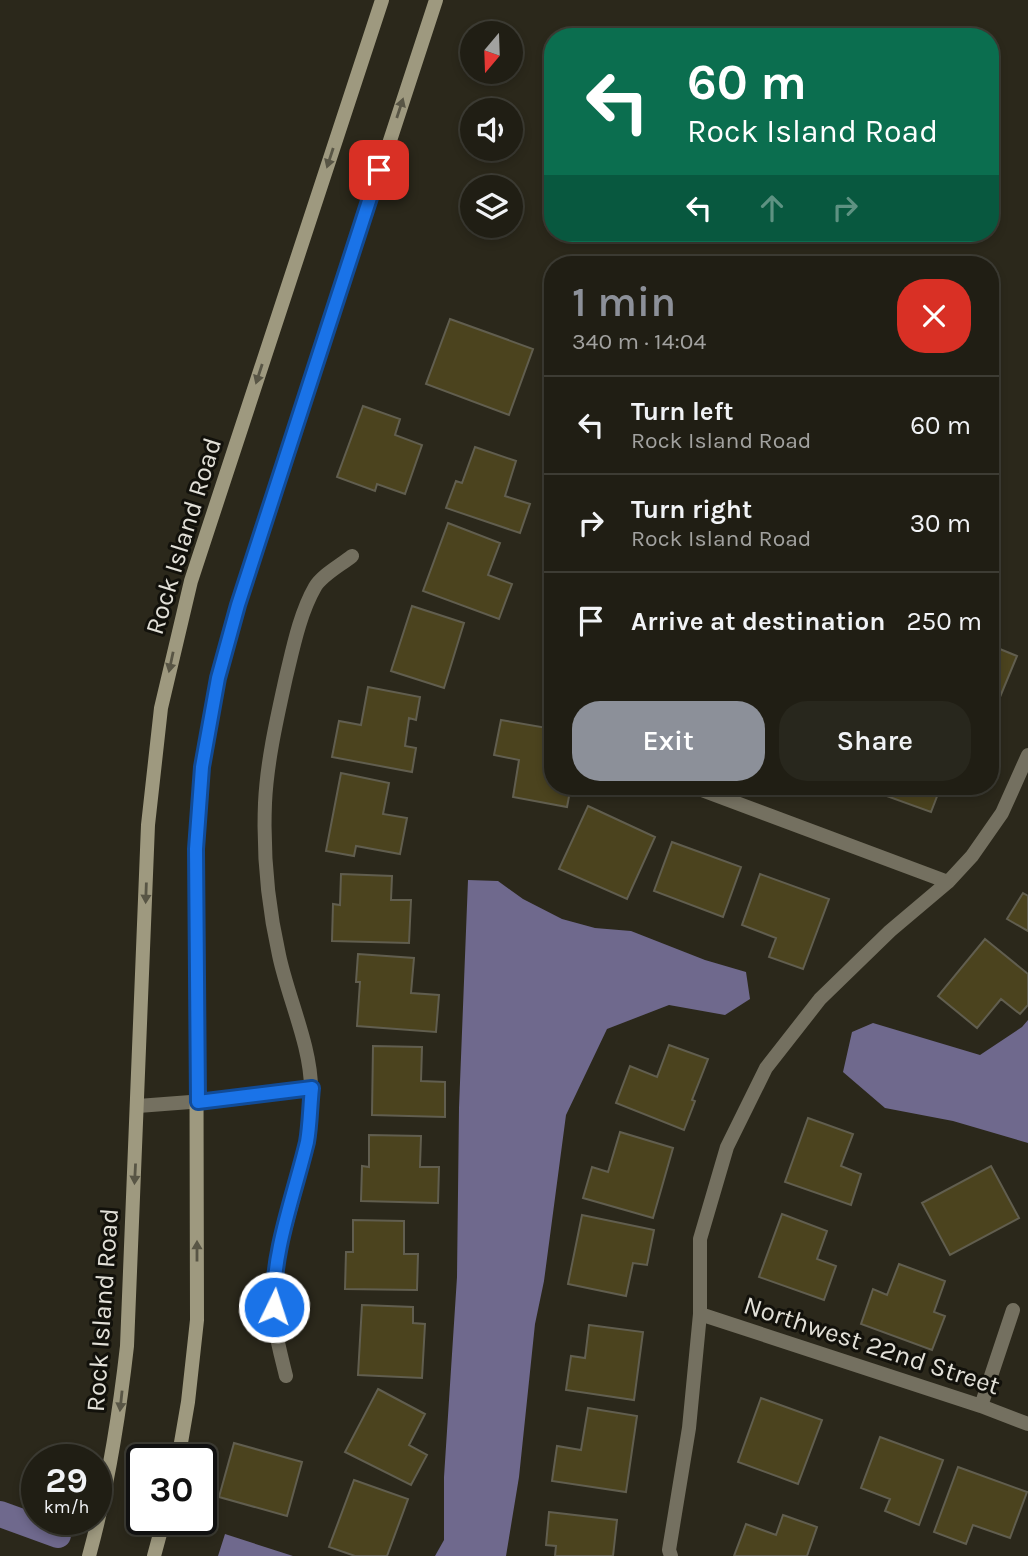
<!DOCTYPE html>
<html lang="en">
<head>
<meta charset="utf-8">
<style>
	:root { --surface:#201e14; --page:#28271d; --text:#f1f3f6; --muted:#a2a2a0; --line:#3d3c34; --accent:#8c9099 }
	body { margin:0; font-family:Karla,sans-serif; background:var(--page); color:var(--text); height:100vh; display:flex; flex-direction:column; font-size:26px; white-space:nowrap }
	* { box-sizing:border-box; margin:0 }
	p { font-size:23px; color:var(--muted) }
	.icon { flex:none; width:38px; height:38px; fill:none; stroke:currentColor; stroke-width:2; stroke-linecap:round; stroke-linejoin:round }
	.map { position:relative; flex:1; overflow:hidden }
	.drawer { position:absolute; left:544px; top:256px; width:455px; height:539px; display:flex; flex-direction:column; background:var(--surface); border-radius:28px; box-shadow:0 4px 10px #0003,0 0 0 2px var(--line) }
	.drawer>* { flex:none }
	.banner { position:absolute; left:544px; top:28px; width:455px; height:214px; border-radius:28px; box-shadow:0 4px 10px #0003,0 0 0 2px var(--line); background:#0b6e4f; color:#fff; overflow:hidden }
	.needle { width:46px; rotate:199deg }
	.buttons { position:absolute; left:460px; top:21px; display:grid; gap:14px }
	.buttons a { display:grid; place-items:center; width:63px; height:63px; border-radius:50%; background:var(--surface); box-shadow:0 4px 10px #0003,0 0 0 2px var(--line); font-size:35px }
	.speed { position:absolute; left:21px; top:1444px; display:flex; gap:14px; font-size:35px; font-weight:700; text-align:center }
	.speed>* { display:grid; place-content:center; width:91px; height:91px; border-radius:50%; background:var(--surface); box-shadow:0 4px 10px #0003,0 0 0 2px var(--line); line-height:1 }
	.speed small { font-size:18px; font-weight:400 }
	.speed .limit { border:4px solid #111; border-radius:10px; background:#fff; color:#111 }
	.pin { position:absolute; display:grid; place-items:center; width:60px; height:60px; color:#fff; margin:-30px; border-radius:14px; box-shadow:0 4px 10px #0006 }
	.me { position:absolute; width:77px; margin:-38px; rotate:4deg; stroke-linejoin:round; filter:drop-shadow(0 0 5px #0008) }
	.turn { display:flex; align-items:center; gap:24px; height:147px; padding:0 28px; font-size:32px }
	.turn .icon { width:91px; height:91px; stroke-width:2.5 }
	.turn b { display:block; font-size:49px; line-height:60px }
	.lanes { display:flex; align-items:center; height:66px; padding:0 28px; background:#0003; justify-content:center; gap:35px; direction:ltr }
	.lanes .off { opacity:.35 }
	.round { display:grid; place-items:center; flex:none; width:74px; height:74px; border-radius:28px; background:var(--page) }
	.headline { display:flex; align-items:center; justify-content:space-between; height:119px; padding:0 28px }
	h1 { font-size:42px; font-weight:600; line-height:52px; color:var(--accent) }
	.cta { display:flex; gap:14px; margin-top:auto; padding:14px 28px }
	.cta a { flex:1; height:80px; border-radius:28px; background:var(--accent); color:#fff; font-size:28px; font-weight:600; line-height:80px; text-align:center }
	.cta a+a { background:var(--page); color:var(--text) }
	ul { padding:0; list-style:none }
	li { display:flex; align-items:center; gap:21px; height:98px; padding:0 28px; border-top:2px solid var(--line) }
	li div { flex:1 }
	li b { display:block; font-size:26px }
	li em { font-style:normal }
	.map>svg:first-child { display:block }
</style>
</head>
<body>
<div class="map">
<svg width="1028" height="1556" viewBox="0 0 1028 1556">
	<rect width="100%" height="100%" fill="#2b281b"/>
	<path fill="#6f698d" d="M468 880 498 881 523 899 562 919 595 928 631 931 705 960 746 972 750 999 725 1015 669 1005 607 1029 566 1115 544 1281 535 1324 519 1477 506 1556H435L444 1540V1477L457 1277 459 1108Z
		M1028 1020V1143L953 1121 885 1108 843 1072 852 1032 873 1023 980 1055 1022 1027Z
		M225 1534 293 1556H218Z"/>
	<g fill="none" stroke-linecap="round" stroke-linejoin="round">
		<path stroke="#6f698d" stroke-width="26" d="M0 1514 58 1535"/>
	</g>
	<path fill="#4b431e" stroke="#615e4f" stroke-width="2" d="M450 319 533 349 509 415 426 384Z
		M363 406 400 419 395 435 422 445 405 494 377 484 375 491 337 477Z
		M475 447 516 461 505 496 530 504 520 533 446 508 456 481 462 483Z
		M448 523 500 543 488 575 512 584 499 619 423 591Z
		M412 606 464 623 444 688 391 671Z
		M553 639V666L544 663Z
		M990 645 1017 656 990 721Z
		M368 687 420 697 416 720 409 718 405 746 416 748 412 772 332 757 339 721 361 725Z
		M501 720 553 729V786H571L567 807 513 797 519 760 494 755Z
		M341 773 389 783 383 814 407 818 400 854 356 846 354 856 326 851Z
		M868 786H941L931 812 867 789Z
		M588 806 655 837 627 899 559 869Z
		M672 842 741 867 723 917 654 891Z
		M341 874 392 876 391 900H411L409 943 332 941 333 904 340 905Z
		M760 874 829 899 803 969 769 957 776 938 742 925Z
		M1023 893 1028 896V931L1007 919Z
		M985 939 1028 974V1005L1020 1014 1001 999 977 1028 938 996Z
		M358 954 414 958 411 993 439 995 436 1032 357 1026 360 982H356Z
		M669 1045 708 1059 692 1100 695 1101 684 1130 616 1103 630 1066 657 1077Z
		M373 1046 422 1047 421 1081 445 1082V1117L372 1115Z
		M808 1118 853 1134 841 1166 861 1174 851 1205 785 1182Z
		M620 1132 673 1148 653 1218 583 1198 592 1167 608 1172Z
		M369 1135 421 1136 420 1167H439L438 1203 361 1201 362 1166 369 1167Z
		M991 1166 1019 1218 950 1255 922 1203Z
		M782 1214 827 1231 817 1259 836 1266 824 1300 759 1277Z
		M582 1215 654 1230 647 1265 633 1263 626 1296 568 1284Z
		M353 1220 404 1221V1254H418L417 1290 345 1289 346 1252H353Z
		M899 1264 945 1281 934 1312 945 1316 932 1350 861 1324 873 1289 887 1295Z
		M362 1305 413 1307V1323L425 1324 422 1378 358 1375Z
		M589 1325 643 1332 634 1400 566 1390 571 1356 585 1358Z
		M378 1389 425 1414 409 1445 427 1455 411 1485 345 1452Z
		M761 1398 822 1420 798 1484 738 1462Z
		M588 1408 637 1416 626 1492 552 1481 557 1446 581 1450Z
		M880 1437 943 1460 919 1525 885 1511 890 1499 861 1488Z
		M234 1443 302 1462 287 1516 219 1497Z
		M958 1467 1027 1492 1010 1538 973 1525 966 1544 934 1532Z
		M354 1480 408 1499 387 1556H355L329 1547Z
		M549 1512 617 1520 613 1556H555L556 1546 546 1545Z
		M783 1515 817 1527 807 1556H734L746 1524 776 1535Z"/>
	<g fill="none" stroke-linecap="round" stroke-linejoin="round">
		<path stroke="#747060" stroke-width="14" d="M691 786 948 882
			M138 1106 243 1098 312 1088
			M700 1314 981 1406 1028 1424
			M286 1376C279 1347 270 1317 274 1287 281 1220 313 1157 311 1089 311 1046 288 998 279 955 268 906 263 853 265 803 267 761 277 718 286 677 293 648 300 613 315 587 322 575 341 565 352 556
			M981 1406 1013 1310
			M671 1556 669 1550 689 1428 700 1314V1239L727 1147 766 1068 820 999 890 931 948 882 972 856 1002 813 1028 755"/>
		<path stroke="#9e997f" stroke-width="14" d="M178 1460 188 1402 197 1320 196 849 202 767 218 678 238 605 436 0
			M89 1556C108 1487 119 1417 127 1346L148 825 161 708 191 581 382 0
			M154 1556 164 1519"/>
	</g>
	<defs><path id="oneway-solid" d="M-6-.8H1V-3.2L6.5 0L1 3.2V.8H-6Z" transform="scale(1.75)"/></defs>
	<g fill="#585545">
		<use href="#oneway-solid" transform="translate(400 108) rotate(-72)"/>
		<use href="#oneway-solid" transform="translate(330 158) rotate(108)"/>
		<use href="#oneway-solid" transform="translate(259 374) rotate(108)"/>
		<use href="#oneway-solid" transform="translate(171 662) rotate(102)"/>
		<use href="#oneway-solid" transform="translate(146 893) rotate(92)"/>
		<use href="#oneway-solid" transform="translate(135 1174) rotate(93)"/>
		<use href="#oneway-solid" transform="translate(197 1251) rotate(-90)"/>
		<use href="#oneway-solid" transform="translate(121 1401) rotate(96)"/>
	</g>
	<g fill="none" stroke-linecap="round" stroke-linejoin="round">
		<defs>
			<path id="route" d="M274 1307C272 1252 294 1196 307 1142 310 1125 310 1106 312 1088L198 1102 196 849 202 767 218 678 238 605 379 170"/>
		</defs>
		<use href="#route" stroke="#114b97" stroke-width="18"/>
		<use href="#route" stroke="#1a73e8" stroke-width="12"/>
	</g>
	<g text-anchor="middle" stroke-width="6" stroke-linejoin="round" paint-order="stroke">
		<g font-size="26" fill="#e2e0d8" stroke="#12110b">
			<text transform="translate(183 536) rotate(-73)" y="9">Rock Island Road</text>
			<text transform="translate(102 1310) rotate(-86)" y="9">Rock Island Road</text>
			<text transform="translate(872 1345) rotate(18)" y="9">Northwest 22nd Street</text>
		</g>
	</g>
</svg>
<div class="buttons">
<a><svg class="needle" viewBox="-14 -14 28 28"><path d="M0-13l5 13h-10z" fill="#e53935"/><path d="M0 13l5-13h-10z" fill="#a2a2a0"/></svg></a>
<a><svg class="icon" aria-label="sound" viewBox="0 0 24 24"><path d="M4 9h4l5-4v14l-5-4H4zM17 9q2 3 0 6"/></svg></a>
<a><svg class="icon" aria-label="layers" viewBox="0 0 24 24"><path d="M12 4l9 5-9 5-9-5zM3 14l9 5 9-5"/></svg></a>
</div>
<div class="speed"><div>29<small>km/h</small></div><div class="limit">30</div></div>
<div class="pin" style="left:379px;top:170px;background:#d93025"><svg class="icon" aria-label="arrive" viewBox="0 0 24 24"><path d="M6 21V4h12l-3 4 3 4H6"/></svg></div>
<svg class="me" style="left:274px;top:1307px" viewBox="-20 -20 40 40"><circle r="17" fill="#1a73e8" stroke="#fff" stroke-width="3"/><path d="M0-11L8 9 0 5-8 9z" fill="#fff"/></svg>
<div class="banner">
<div class="turn"><svg class="icon" aria-label="left" viewBox="0 0 24 24"><path d="M17 20v-9H6M10 6l-5 5 5 5"/></svg><div><b>60 m</b>Rock Island Road</div></div>
<div class="lanes"><svg class="icon" aria-label="left" viewBox="0 0 24 24"><path d="M17 20v-9H6M10 6l-5 5 5 5"/></svg><svg class="icon off" aria-label="ahead" viewBox="0 0 24 24"><path d="M12 20V5M6 11l6-6 6 6"/></svg><svg class="icon off" aria-label="right" viewBox="0 0 24 24"><path d="M7 20v-9h11M14 6l5 5-5 5"/></svg></div>
</div>
<section class="drawer">
<div class="headline"><div><h1>1 min</h1><p>340 m · 14:04</p></div><a class="round" style="background:#d93025;color:#fff"><svg class="icon" aria-label="close" viewBox="0 0 24 24"><path d="M6 6l12 12M18 6L6 18"/></svg></a></div>
<ul>
<li><svg class="icon" aria-label="left" viewBox="0 0 24 24"><path d="M17 20v-9H6M10 6l-5 5 5 5"/></svg><div><b>Turn left</b><p>Rock Island Road</p></div><em>60 m</em></li>
<li><svg class="icon" aria-label="right" viewBox="0 0 24 24"><path d="M7 20v-9h11M14 6l5 5-5 5"/></svg><div><b>Turn right</b><p>Rock Island Road</p></div><em>30 m</em></li>
<li><svg class="icon" aria-label="arrive" viewBox="0 0 24 24"><path d="M6 21V4h12l-3 4 3 4H6"/></svg><div><b>Arrive at destination</b></div><em>250 m</em></li>
</ul>
<div class="cta"><a>Exit</a><a>Share</a></div>
</section>
</div>
</body>
</html>
